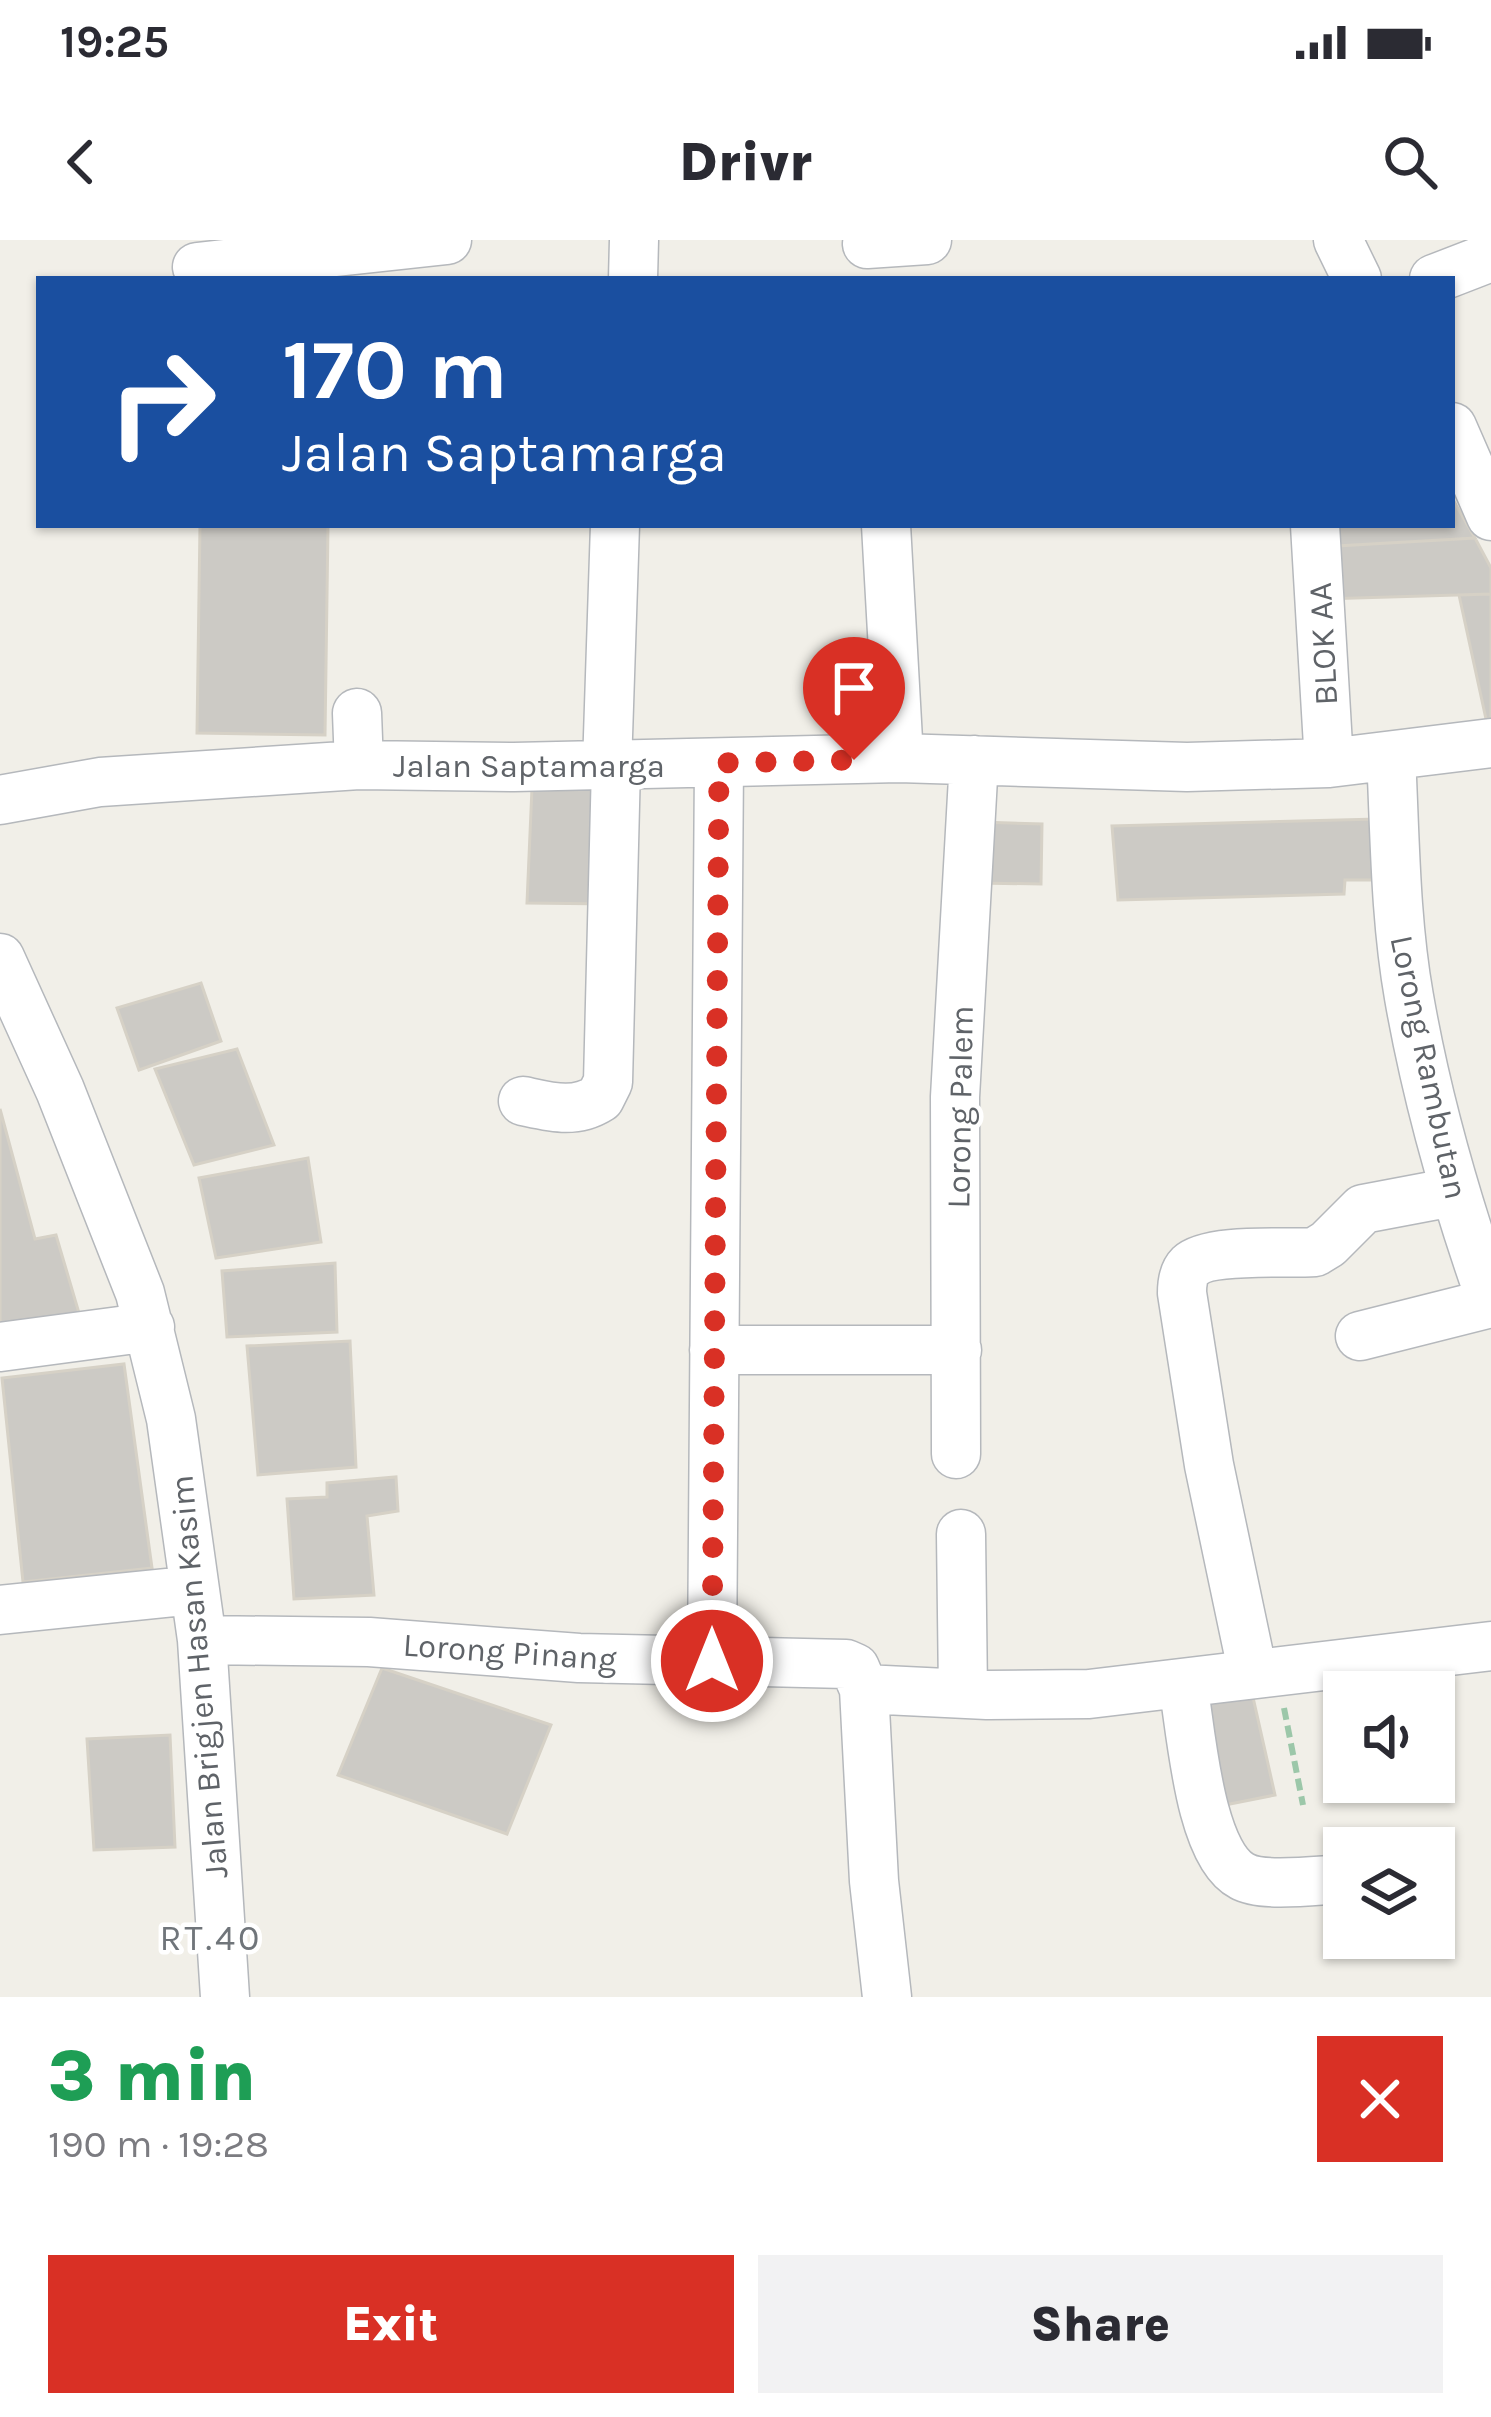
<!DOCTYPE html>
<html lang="en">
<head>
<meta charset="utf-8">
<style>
	:root { --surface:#fff; --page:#f2f2f3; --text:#2b2b33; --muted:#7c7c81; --accent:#d93025 }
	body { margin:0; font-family:Karla,sans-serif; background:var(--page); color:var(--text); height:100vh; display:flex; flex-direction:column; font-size:45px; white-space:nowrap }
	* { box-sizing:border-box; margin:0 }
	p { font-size:39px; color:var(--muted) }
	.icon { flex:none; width:66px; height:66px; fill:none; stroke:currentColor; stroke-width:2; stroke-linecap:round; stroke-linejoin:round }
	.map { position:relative; height:1757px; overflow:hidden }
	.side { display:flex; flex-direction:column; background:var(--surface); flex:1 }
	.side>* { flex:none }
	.banner { position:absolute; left:36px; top:36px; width:1419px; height:252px; border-radius:0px; box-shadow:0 3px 9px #0004; background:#1a4fa0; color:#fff; overflow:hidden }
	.fabs { position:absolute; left:1323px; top:1431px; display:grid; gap:24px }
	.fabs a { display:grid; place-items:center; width:132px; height:132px; border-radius:0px; background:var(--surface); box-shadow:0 3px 9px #0004; font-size:60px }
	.pin { position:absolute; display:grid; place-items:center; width:102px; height:102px; color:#fff; margin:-123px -51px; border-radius:50% 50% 50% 0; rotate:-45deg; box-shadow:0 0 12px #0007 }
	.pin .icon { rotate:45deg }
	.me { position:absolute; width:132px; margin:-66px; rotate:0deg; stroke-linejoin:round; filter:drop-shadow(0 0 9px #0008) }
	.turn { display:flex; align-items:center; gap:42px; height:252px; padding:0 48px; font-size:54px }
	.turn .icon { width:156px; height:156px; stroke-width:2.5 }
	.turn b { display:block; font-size:84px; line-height:102px }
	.round { display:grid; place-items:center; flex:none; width:126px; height:126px; border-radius:0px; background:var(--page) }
	.overview { display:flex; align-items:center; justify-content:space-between; height:204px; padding:0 48px }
	h1 { font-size:72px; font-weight:800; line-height:90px; color:#1e9e55 }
	.action { display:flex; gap:24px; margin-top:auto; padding:24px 48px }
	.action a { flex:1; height:138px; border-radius:0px; background:var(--accent); color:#fff; font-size:48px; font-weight:800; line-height:138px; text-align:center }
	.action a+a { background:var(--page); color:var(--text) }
	.status { display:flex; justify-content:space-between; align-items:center; height:84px; padding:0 60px; background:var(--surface); direction:ltr }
	.status svg { height:33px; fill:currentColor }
	header { display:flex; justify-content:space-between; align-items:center; height:156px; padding:0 48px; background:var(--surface); font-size:54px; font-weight:800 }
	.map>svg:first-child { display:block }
</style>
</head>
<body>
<div class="status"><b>19:25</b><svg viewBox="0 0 49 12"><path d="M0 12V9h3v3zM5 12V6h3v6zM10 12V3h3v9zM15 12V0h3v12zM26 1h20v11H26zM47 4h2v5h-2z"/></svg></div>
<header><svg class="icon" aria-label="back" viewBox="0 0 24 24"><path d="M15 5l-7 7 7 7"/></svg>Drivr<svg class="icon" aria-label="search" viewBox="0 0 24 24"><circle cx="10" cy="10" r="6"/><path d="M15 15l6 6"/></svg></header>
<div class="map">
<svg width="1491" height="1757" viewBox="0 0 1491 1757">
	<rect width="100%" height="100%" fill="#f1efe8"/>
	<path fill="#cccac5" stroke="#d6d1c6" stroke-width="3" d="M1452 258 1475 298 1320 307 1319 285H1452Z
		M200 285H328L325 495 197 493Z
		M1475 298 1491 328V354L1323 359 1320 307Z
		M1491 354V479H1486L1459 355Z
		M613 547 610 664 527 663 532 548Z
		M1377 579 1378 640H1345L1344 654 1118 660 1112 586Z
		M979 582 1042 584 1041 644 978 643Z
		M201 743 221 801 139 830 117 768Z
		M237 809 274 905 194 925 155 829Z
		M0 869 35 999 56 995 79 1073 0 1090Z
		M308 918 321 1002 216 1018 199 938Z
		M335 1023 337 1092 227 1097 222 1031Z
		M350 1101 356 1227 258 1235 247 1106Z
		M124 1124 152 1328 23 1342 2 1138Z
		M396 1237 398 1271 367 1276 374 1355 294 1359 287 1259 327 1257V1243Z
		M382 1428 551 1485 507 1594 338 1535Z
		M1250 1444 1275 1555 1220 1566 1198 1455Z
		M170 1495 175 1607 94 1610 87 1499Z"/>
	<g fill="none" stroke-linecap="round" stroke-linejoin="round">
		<defs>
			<path id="minor" d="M1338 0 1357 39
				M867 4 927 0
				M197 27 447 0
				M633 39 634 0
				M1434 39 1491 17
				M1452 187 1491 276
				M886 285 899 518
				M1315 285 1329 523
				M357 473 359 525
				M1391 516C1395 596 1395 678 1409 757 1427 860 1456 961 1491 1060
				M607 526 615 285
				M0 560 100 542 359 525 514 527 899 518 1187 527 1329 523 1491 503
				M0 718 60 850 140 1053 171 1179 202 1400 225 1757
				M523 861C551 867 575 874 600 858L608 842 616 526
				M1360 1096 1491 1063
				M0 1107 150 1087
				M714 1110H957
				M956 1214 955 857 974 520
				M961 1294 963 1453
				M0 1370 195 1350
				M202 1400 369 1402 579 1418 846 1424 855 1428 864 1449 874 1641 887 1757
				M712 1421 719 523
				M1253 1434 1209 1225 1182 1053C1182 1043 1183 1033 1190 1026 1209 1008 1287 1014 1315 1012L1328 1004 1363 969 1453 952
				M1183 1444C1191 1489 1199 1614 1242 1636 1263 1648 1318 1640 1344 1639
				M864 1449 987 1455 1089 1454 1491 1406"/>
		</defs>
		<use href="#minor" stroke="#b5b8bc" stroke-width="51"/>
		<path stroke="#9cc7a9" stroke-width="6" stroke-dasharray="12 6" stroke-linecap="butt" d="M1284 1468 1303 1565"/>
		<use href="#minor" stroke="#fff" stroke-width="48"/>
	</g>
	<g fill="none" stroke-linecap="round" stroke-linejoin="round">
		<path stroke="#d93025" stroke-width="21" stroke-dasharray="0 37.8" d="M712 1421 719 523 854 520"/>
	</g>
	<g text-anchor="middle" stroke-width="9" stroke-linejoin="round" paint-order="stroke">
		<g font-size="33" fill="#5f6368" stroke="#fff">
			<text transform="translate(1322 404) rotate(-93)" y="12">BLOK AA</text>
			<text x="529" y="537">Jalan Saptamarga</text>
			<text transform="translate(1430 827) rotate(78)" y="12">Lorong Rambutan</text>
			<text transform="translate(959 867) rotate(-89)" y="12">Lorong Palem</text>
			<text transform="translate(510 1411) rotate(4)" y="12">Lorong Pinang</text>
			<text transform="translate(198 1437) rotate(-95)" y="12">Jalan Brigjen Hasan Kasim</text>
		</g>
		<g font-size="36" letter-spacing="3" fill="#70757a" stroke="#fff">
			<text x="211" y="1710">RT.40</text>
		</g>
	</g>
</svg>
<div class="fabs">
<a><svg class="icon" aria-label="sound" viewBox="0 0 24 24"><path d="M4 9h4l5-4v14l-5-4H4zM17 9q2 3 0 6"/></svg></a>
<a><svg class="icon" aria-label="layers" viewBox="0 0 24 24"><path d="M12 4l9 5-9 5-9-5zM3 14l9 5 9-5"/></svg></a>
</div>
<div class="pin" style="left:854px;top:520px;background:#d93025"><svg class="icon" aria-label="arrive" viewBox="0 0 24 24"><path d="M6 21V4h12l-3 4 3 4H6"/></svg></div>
<svg class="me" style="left:712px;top:1421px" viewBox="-20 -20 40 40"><circle r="17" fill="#d93025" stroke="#fff" stroke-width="3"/><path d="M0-11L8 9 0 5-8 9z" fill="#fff"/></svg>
<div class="banner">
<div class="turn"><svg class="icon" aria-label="right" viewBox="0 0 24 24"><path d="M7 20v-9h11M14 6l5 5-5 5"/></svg><div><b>170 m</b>Jalan Saptamarga</div></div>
</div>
</div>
<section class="side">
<div class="overview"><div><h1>3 min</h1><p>190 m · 19:28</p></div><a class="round" style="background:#d93025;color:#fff"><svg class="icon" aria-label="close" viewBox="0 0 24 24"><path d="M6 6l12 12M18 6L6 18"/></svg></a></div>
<div class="action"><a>Exit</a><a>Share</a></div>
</section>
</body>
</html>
